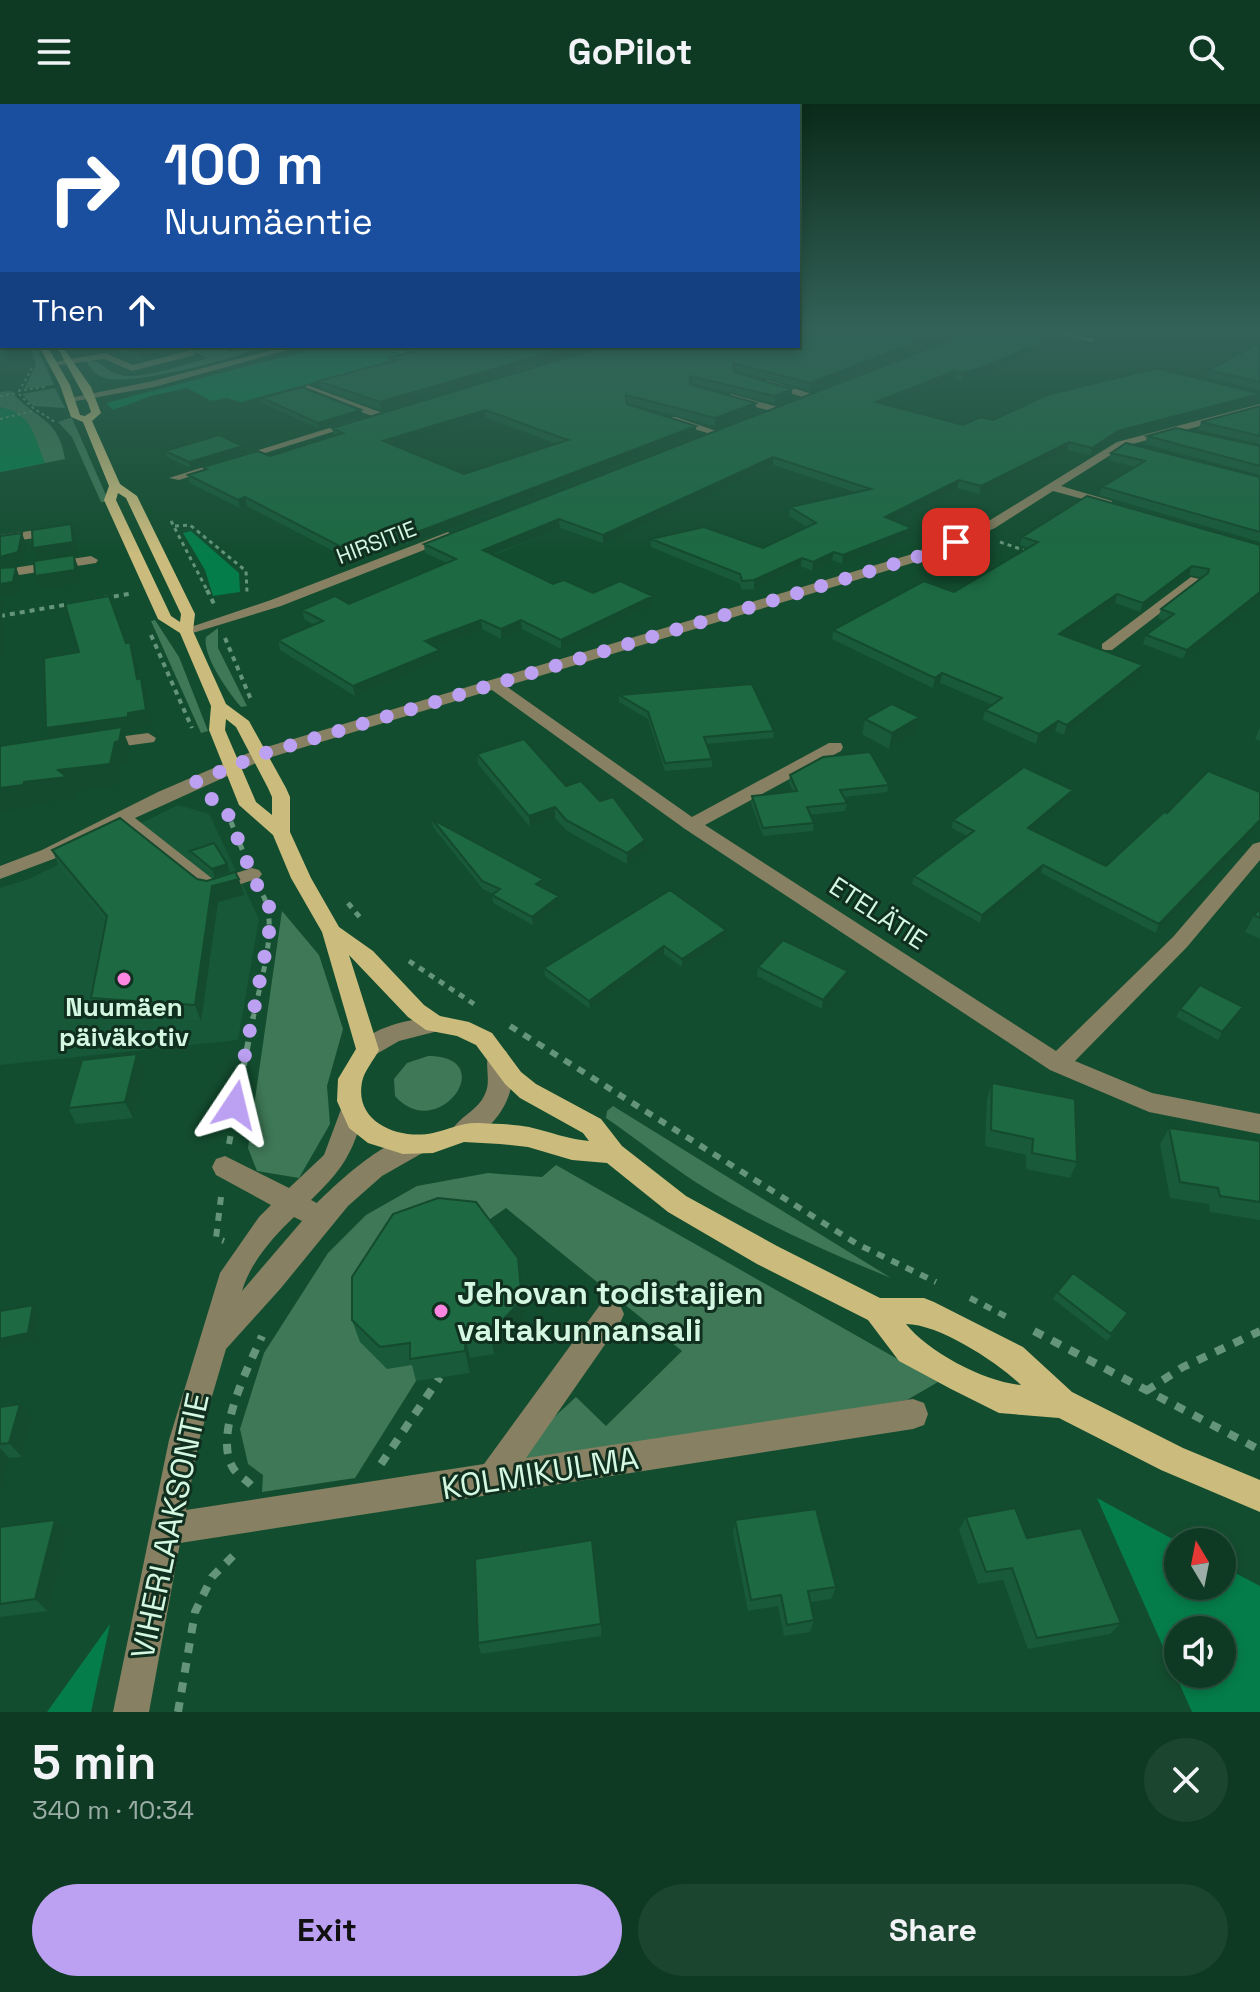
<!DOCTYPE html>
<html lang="en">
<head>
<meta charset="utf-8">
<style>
	:root { --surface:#0e3a23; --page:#1c4530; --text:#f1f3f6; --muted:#9bada6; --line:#2e5441; --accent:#bca0f2 }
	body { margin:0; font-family:"Space Grotesk",sans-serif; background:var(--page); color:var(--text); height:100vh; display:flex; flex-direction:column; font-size:30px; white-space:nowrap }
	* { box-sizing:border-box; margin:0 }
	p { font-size:26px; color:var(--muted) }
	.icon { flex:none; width:44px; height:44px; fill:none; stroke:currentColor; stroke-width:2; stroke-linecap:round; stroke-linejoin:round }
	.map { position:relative; height:1608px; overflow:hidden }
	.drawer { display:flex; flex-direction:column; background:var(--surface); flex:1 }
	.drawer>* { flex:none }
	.top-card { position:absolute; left:0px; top:0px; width:800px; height:244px; box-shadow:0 4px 12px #0003,0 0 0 2px var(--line); background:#1a4fa0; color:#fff; overflow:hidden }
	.needle { width:52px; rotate:350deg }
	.buttons { position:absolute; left:1164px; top:1424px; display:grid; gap:16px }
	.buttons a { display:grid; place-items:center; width:72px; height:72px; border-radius:50%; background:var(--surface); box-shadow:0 4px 12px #0003,0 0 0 2px var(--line); font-size:40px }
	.pin { position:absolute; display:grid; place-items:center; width:68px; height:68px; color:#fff; margin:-34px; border-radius:16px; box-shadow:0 4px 12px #0006 }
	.me { position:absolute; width:88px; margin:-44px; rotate:10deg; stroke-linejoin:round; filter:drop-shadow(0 0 6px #0008) }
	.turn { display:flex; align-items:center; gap:28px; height:168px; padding:0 32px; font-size:36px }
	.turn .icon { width:104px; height:104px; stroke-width:2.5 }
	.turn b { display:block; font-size:56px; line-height:68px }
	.then { display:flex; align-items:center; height:76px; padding:0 32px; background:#0003; gap:16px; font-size:30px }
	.round { display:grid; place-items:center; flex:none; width:84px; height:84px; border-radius:42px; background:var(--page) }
	.summary { display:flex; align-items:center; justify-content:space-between; height:136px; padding:0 32px }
	h1 { font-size:48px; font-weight:700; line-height:60px }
	.cta { display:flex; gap:16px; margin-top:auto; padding:16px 32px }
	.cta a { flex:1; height:92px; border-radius:48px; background:var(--accent); color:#111; font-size:32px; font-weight:700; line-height:92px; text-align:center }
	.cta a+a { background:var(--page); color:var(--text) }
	header { display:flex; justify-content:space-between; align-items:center; height:104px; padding:0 32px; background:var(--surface); font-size:36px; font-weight:700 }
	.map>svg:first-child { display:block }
</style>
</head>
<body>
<header><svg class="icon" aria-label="menu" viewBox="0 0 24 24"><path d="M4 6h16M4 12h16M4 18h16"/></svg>GoPilot<svg class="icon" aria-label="search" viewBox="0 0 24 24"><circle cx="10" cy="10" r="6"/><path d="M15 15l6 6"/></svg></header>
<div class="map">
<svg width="1260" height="1608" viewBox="0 0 1260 1608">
	<rect width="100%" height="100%" fill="#134d2f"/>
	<path fill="#165837" d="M178 701 209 710 259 815 238 936 0 961V784L29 775Z"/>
	<path fill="#3e7856" d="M36 242 54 281 24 285 36 261 30 243Z
		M177 242H213L232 248 254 245C228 257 138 279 110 275 98 273 91 267 86 256 99 255 108 269 121 271 140 276 187 260 209 254Z
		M55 284 65 304 33 302 22 290Z
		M11 287C36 317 58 312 65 355L0 368V288Z
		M69 314H72L109 398H101L72 333 58 318Z
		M155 516 179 553 208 627 201 629 151 517Z
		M218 524V544L247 602 241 603C229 589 202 552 206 533Z
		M282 807 319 851 343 925 327 982 330 1020 299 1074 257 1067 248 1044Z
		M428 952C502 952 438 1041 395 992L394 975 407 959Z
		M613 1002 891 1174C825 1147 757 1117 697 1079 666 1059 637 1035 606 1014L607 1007Z
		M556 1061 938 1278 907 1296 531 1356 523 1353 526 1339 576 1293 606 1322 682 1247 506 1104 480 1122 416 1261V1277L355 1374 262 1388 263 1371 248 1360 240 1325 264 1249 328 1149 366 1111 417 1082 488 1069 542 1073Z"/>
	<path fill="#057d4a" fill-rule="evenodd" d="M325 242H449L241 298 227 294 212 297 187 284 151 292 113 306 106 299Z
		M0 303C33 310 33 330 45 359L0 368Z
		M191 427 239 469 240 488 213 492 205 466 183 429Z
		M1097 1394 1178 1438V1482H1222V1462L1260 1482V1608H1192ZM1178 1526H1222V1570H1178Z
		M110 1520 91 1608H47Z"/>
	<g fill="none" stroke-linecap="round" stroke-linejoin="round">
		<path stroke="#64957a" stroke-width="2" stroke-dasharray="3 3" stroke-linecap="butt" d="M397 242 399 247 408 251
			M32 264 18 289 33 304 55 318
			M18 287 45 283
			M0 292 18 289
			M0 315 33 307"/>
		<path stroke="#64957a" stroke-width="3" stroke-dasharray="4 4" stroke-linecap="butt" d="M171 417 208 488
			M175 422 190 421 246 467 247 488
			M1000 438 1029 448"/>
		<path stroke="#64957a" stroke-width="4" stroke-dasharray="5 5" stroke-linecap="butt" d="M207 486 214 500
			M104 494 129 490
			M0 512 70 500
			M151 531 192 624
			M225 534 252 598"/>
		<path stroke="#64957a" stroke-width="5" stroke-dasharray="6 6" stroke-linecap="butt" d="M231 718 244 750
			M348 799 362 816
			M409 857 474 900
			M253 915C259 881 281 818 261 788"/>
		<path stroke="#64957a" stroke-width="6" stroke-dasharray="8 8" stroke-linecap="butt" d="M510 922 857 1140 936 1178
			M229 1040 253 913
			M221 1093 216 1134 224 1137
			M970 1194 1011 1215"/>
		<path stroke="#64957a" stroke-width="8" stroke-dasharray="10 10" stroke-linecap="butt" d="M1034 1227 1260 1346
			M1146 1287 1183 1263 1260 1227
			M381 1360 440 1273
			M251 1381C245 1375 237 1371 233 1364 213 1331 248 1264 262 1232
			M178 1608 195 1508 212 1473 239 1446"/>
		<path fill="#878062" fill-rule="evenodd" d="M1011 225H1057L1096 235 1092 238 1050 229 1039 233Z
			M0 239 2 242H6L0 245Z
			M288 242H302L154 283 70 298 65 295 153 277Z
			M192 246 195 251 132 267 104 255 53 262 48 259 105 249 133 261Z
			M767 276 812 290 814 292 809 295 764 281Z
			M307 281 385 310 386 312 377 314 304 286Z
			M731 290 778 303 779 305 774 308 728 295Z
			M1260 300V306L1125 342 1061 382 1112 397V403L1053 387 995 424 919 457 506 582 692 713 829 639H841L843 643 841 647 705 721 1056 947 1173 833 1253 740 1260 738V756L1187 843 1075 957 1152 989 1260 1010V1030L1149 1008 1050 966 685 725 492 586 265 655 135 714 214 776 252 764 259 766 262 770 259 774 211 790 204 789 121 721 56 754 0 775V762L42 746 158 688 253 647 909 451 987 418 1117 338Z
			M668 313H676L719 328 714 331 668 317Z
			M355 316 364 318 179 376 169 374Z
			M59 423 63 424V430L0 439V431Z
			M448 428 454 432 452 435 281 502 186 531 179 527 271 496Z
			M91 452 98 456 96 459 0 474V466Z
			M1191 473 1203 476 1112 546H1102V540Z
			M148 629 156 634 154 638 103 645 95 640 103 635Z
			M434 912 442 914 445 920 442 926 399 937 368 955 360 952 357 946C370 921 409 917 434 912Z
			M498 944 506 947C525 981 498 1026 463 1038L454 1035 451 1028C458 1013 478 1007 485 990 492 976 483 959 490 947Z
			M352 997 361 1000 364 1007C353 1050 342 1066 311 1096L317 1099C337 1079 396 1023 426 1033L429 1040 426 1047 382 1072 348 1102 281 1184 226 1245 199 1336 186 1406 484 1360 600 1201 610 1197 620 1201 624 1210 620 1219 526 1354 913 1295 924 1299 928 1310 924 1321 913 1325 180 1439 149 1608H113L169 1336 220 1169 259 1113 271 1101 216 1071 212 1063 216 1055 225 1052 289 1084 324 1051 343 1000ZM294 1113 302 1117 242 1187C250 1159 273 1133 294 1113Z"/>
		<path fill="#cbbc7e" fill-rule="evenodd" d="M39 242H47L70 281 80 311 85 312 91 308 88 299 58 245H64L91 283 101 309 92 317 120 380 137 392 195 510 193 527 226 600 249 617 286 684 290 693V728L311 774 339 823 373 847 424 901 440 912 469 918 492 929 521 968 536 980 601 1015 622 1042 686 1092 777 1142 880 1194H924L934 1198 1023 1243 1072 1288 1183 1344 1260 1376V1408L1161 1366 1059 1314 999 1309 951 1285 899 1257 868 1216 757 1160 668 1108 607 1059 572 1056 528 1043 500 1040 464 1038 433 1049 403 1050 368 1039 349 1024 337 997 338 975 356 945 322 828 291 774 273 731 239 701 209 626 211 602 180 529 158 515 104 396 109 382 83 318 71 313 60 281ZM118 389 126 394 181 510 180 518 171 512 116 396ZM226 615 236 623 268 684 272 693V711L256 698 225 626ZM349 851 408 913 426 926 457 932 476 941 505 980 520 994 583 1029 589 1037C568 1035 550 1028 529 1023 514 1020 496 1020 480 1019 462 1018 450 1025 433 1029 400 1036 354 1019 362 978 364 967 374 956 379 946ZM906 1220C939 1220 997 1258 1021 1281 985 1278 928 1248 906 1220Z"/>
	</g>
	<path fill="#185a39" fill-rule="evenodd" d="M798 225H965L809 286 733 266 734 268 792 285 791 292 775 299 691 279V281L756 306 715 322 627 299V300L696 322V329L408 440 395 434 345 453 247 402 240 404 190 379 188 371 204 366 203 363 270 352 334 332 332 324ZM485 313 557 340 464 370 395 342Z
		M979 225 1058 236 985 269 962 276 954 274 886 301 963 321 993 316 1258 298 1116 335 1090 351 1067 346 979 390 957 384 893 416 911 432 842 460 832 456 812 467 801 462 754 485 742 486 739 479 651 443V435L763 444 807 423 789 412 790 403 855 388 773 361 603 439 560 424 493 451 553 480 593 489 653 492V501L561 545 522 525 501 535 482 525 435 543 440 546 441 556 355 592 280 546 278 536 315 521 304 515 302 506 349 500 447 459 425 449 424 440Z
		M1185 225H1260V286L1206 273 1209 266 1257 240Z
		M108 242H206L140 256Z
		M213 242H250L228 247Z
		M434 242H595L381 306 320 284 318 277 391 258 390 254Z
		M262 294 362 312 319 325 263 299Z
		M1260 302V340L1198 326 1201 318Z
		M1147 332 1260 342V371L1145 340Z
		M243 342 245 348 190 364 167 353 165 347Z
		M1111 349 1260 373V438L1099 391 1102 383 1135 363 1109 356Z
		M1022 433 1260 441 1183 555 1143 540 1146 531 1165 517 1158 514 1161 505 1203 474 1189 471 1140 508 1115 499 1066 533 1143 561 1140 571 1064 631 1055 627 1036 640 983 616 985 606 993 601 940 579 933 584 832 535 833 526 954 488 1028 444 1020 441Z
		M619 591 774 627 773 634 707 640 712 655V663L665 667 648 615 619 598Z
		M919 613 916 628 889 645 862 630 865 615Z
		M1260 623V637L1255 635Z
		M477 650 566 682 600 697 645 736V746L627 760 567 727 555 714 530 723 478 660Z
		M790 671 889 681 887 688 844 693 847 699 845 707 810 711 814 719 813 727 763 732 751 699 752 692 793 687 789 679Z
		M1073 686 1071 694 1032 726 1106 762 1167 709 1260 688V720L1156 829 1041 769 980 819 912 780 914 772 967 732 952 724 953 716Z
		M432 715 542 783 559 792V800L533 821 493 799 492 791 493 790 483 785 433 723Z
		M52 746 197 775 244 791 218 798 201 917 98 910 91 894 106 818 59 762Z
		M190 747 227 760 230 768 215 773 192 755Z
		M670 786 725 834 682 863 664 850 590 905 545 872 544 864Z
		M1260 805V835L1245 828 1254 811Z
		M758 863 847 875 822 905 757 872Z
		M1243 903 1239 911 1218 936 1176 913 1180 905Z
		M137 950 145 967 133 1014 76 1020 68 1004Z
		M992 979 1077 1058 1070 1074 1026 1065V1051L985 1042 987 995Z
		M1169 1024 1260 1037V1116L1210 1108 1209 1100 1170 1094 1160 1040Z
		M518 1154 524 1218 494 1250 470 1254V1269L416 1277 412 1261 387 1265 360 1238 352 1216Z
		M1057 1188 1123 1217 1107 1237 1053 1195Z
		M20 1300 32 1315 22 1353 9 1354 0 1388V1303Z
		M966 1413 1027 1434 1121 1519 1110 1530 1028 1545 1003 1476 978 1480 959 1426Z
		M735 1416 836 1483 831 1495 810 1498 814 1516 810 1528 784 1532 778 1502 748 1507 733 1429Z
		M0 1423 67 1429 48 1507 0 1513Z
		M601 1520V1532L481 1550 478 1539Z"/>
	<path fill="#144a2e" d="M950 225H965L809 286 810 279Z
		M1060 230 1058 236 985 269 962 276 963 269Z
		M168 242H206L140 256 138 248Z
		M226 242H250L228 247Z
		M572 242H595L381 306 380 298Z
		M955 267 954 274 875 305 876 298Z
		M792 285 791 292 775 299V292Z
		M1260 290 1258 298 1116 335 1090 351 1092 344 1118 327Z
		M756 299V306L715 322V314Z
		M361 306 362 312 319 325 318 319Z
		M485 306V313L385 345 383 337Z
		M696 322V329L408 440 407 432Z
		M1069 338 1067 346 979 390 981 382Z
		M243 342 245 348 190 364 189 358Z
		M773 353V361L603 439V431Z
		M959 376 957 384 883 422 885 413Z
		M245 393 247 402 240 404 238 396Z
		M559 415 560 424 483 454V446Z
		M71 420 76 433 77 451 74 452 79 465 80 479 40 485 35 472 38 457 33 444Z
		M912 424 911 432 842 460 843 451Z
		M394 425 395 434 345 453 343 444Z
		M22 429 26 440 23 459 0 465V453Z
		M834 448 832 456 812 467 813 458Z
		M802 454 801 462 754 485V476Z
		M1192 462 1189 471 1140 508 1143 499Z
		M16 463 20 474 18 489 2 492 3 551H0V480Z
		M1260 488V494L1183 555 1187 546Z
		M1117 490 1115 499 1056 540 1059 530Z
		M653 492V501L561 545V536Z
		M481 516 482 525 427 546 425 537Z
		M521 516 522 525 501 535V525Z
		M130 538 135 553 142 589 137 575Z
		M440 546 441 556 355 592 353 582Z
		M1143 561 1140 571 1064 631 1067 621Z
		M942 569 940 579 933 584 935 574Z
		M141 574 146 589 151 621 134 624 133 628 124 629 130 644 127 658 122 659 118 681 73 687 76 694 34 699 33 703 4 706 3 710 0 704V684L24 678 52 639 46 624Z
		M919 613 916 628 889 645 892 629Z
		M1058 617 1055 627 1036 640 1039 630Z
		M1073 686 1071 694 1025 732 1028 724Z
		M555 703V714L530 723 529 712Z
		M1260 716V720L1156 829 1159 820Z
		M645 736V746L627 760V749Z
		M227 760 230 768 215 773 212 765Z
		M1043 761 1041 769 980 819 982 811Z
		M239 775 244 791 218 798 201 917 195 901 212 782Z
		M543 775V783L537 788 536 780Z
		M559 792V800L533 821 532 813Z
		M726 826 725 834 682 863V855Z
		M664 842V850L590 905 589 897Z
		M848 867 847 875 822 905 823 896Z
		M1243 903 1239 911 1218 936 1222 928Z
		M137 950 145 967 133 1014 125 998Z
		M518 1154 524 1218 494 1250 491 1228Z
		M33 1201 39 1208 34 1236 0 1243V1235Z
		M465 1232 470 1254V1269L465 1247Z
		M20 1300 32 1315 22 1353 9 1339Z
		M0 1344 9 1354 0 1388Z
		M55 1416 67 1429 48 1507 35 1495Z"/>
	<path fill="#1c6942" stroke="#144a2e" stroke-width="2" fill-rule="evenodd" d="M798 225H950L810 279 733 259 734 268 792 285 775 292 690 272 691 281 756 299 715 314 626 291 627 300 696 322 407 432 394 425 343 444 245 393 238 396 188 371 207 365 203 363 258 347 270 352 343 329 332 324 606 242H798ZM485 306 568 336 464 370 383 337Z
		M979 225H1026L1040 229 1049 226 1060 230 986 262 963 269 955 267 876 298 963 321 981 313 993 316 1047 291 1157 264 1260 290 1118 327 1092 344 1069 338 981 382 959 376 885 413 912 424 843 451 834 448 813 458 802 454 754 476 742 477 740 470 651 435 704 423 763 444 816 419 790 403 871 385 773 353 603 431 559 415 483 446 553 480 564 476 593 489 620 477 653 492 561 536 521 516 501 525 481 516 425 537 440 546 353 582 278 536 323 517 302 506 335 492 349 500 456 455 424 440Z
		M1219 225H1260V233Z
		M1260 238V278L1209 266Z
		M123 242H168L138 248Z
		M434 242H572L380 298 318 277 397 256 390 254Z
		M302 283 361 306 318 319 262 294Z
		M1260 302V332L1201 318Z
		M1176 324 1260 342V362L1147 332Z
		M219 331 243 342 189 358 165 347Z
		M1126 339 1260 373V428L1102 383 1145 357 1111 349Z
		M1087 392 1260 441V488L1187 546 1146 531 1174 510 1161 505 1208 469 1209 465 1192 462 1143 499 1117 490 1059 530 1143 561 1067 621 1058 617 1039 630 985 606 1002 594 942 569 935 574 833 526 924 477 954 488 1038 438 1022 433Z
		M71 420 73 438 33 444 32 426Z
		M22 429 18 448 0 453V432Z
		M74 451 75 466 35 472 34 457Z
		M16 463 13 478 0 480V464Z
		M109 492 126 539 130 538 137 575 141 574 146 606 128 609V613L46 624 44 554 79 548 65 500Z
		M752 580 774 627 704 633 712 655 665 659 648 608 619 591Z
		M892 600 919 613 892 629 865 615Z
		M122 623 119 637 115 638 110 660 58 666 67 673 24 678 23 681 0 684V642Z
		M524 635 566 682 581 677 600 697 613 693 645 736 627 749 566 716 555 703 529 712 477 650Z
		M870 648 889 681 840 686 847 699 807 703 814 719 763 724 752 692 797 687 790 671 823 653Z
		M1024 663 1073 686 1028 724 1106 762 1164 708 1167 709 1208 667 1260 688V716L1159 820 1043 761 982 811 914 772 974 727 953 716Z
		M120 714 197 775 207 777 235 768 239 775 212 782 195 901 91 894 107 812 52 746Z
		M432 715 543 775 536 780 559 792 532 813 492 791 500 785 482 777Z
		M214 739 227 760 212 765 190 747Z
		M670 786 726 826 682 855 664 842 589 897 544 864Z
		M1260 805V814L1254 811Z
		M783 836 848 867 823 896 758 863Z
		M1200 881 1243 903 1222 928 1180 905Z
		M137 950 125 998 68 1004 82 956Z
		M992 979 1075 995 1077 1058 1032 1049 1033 1035 991 1026Z
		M1169 1024 1260 1037V1098L1220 1092 1218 1084 1180 1078Z
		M438 1094 476 1098 518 1154 522 1196 491 1228 465 1232V1247L410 1255V1239L380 1243 352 1216V1173L393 1110Z
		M1073 1169 1128 1209 1111 1230 1057 1188Z
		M33 1201 28 1229 0 1235V1207Z
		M20 1300 9 1339 0 1340V1303Z
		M1015 1404 1027 1434 1081 1424 1121 1519 1037 1534 1012 1464 986 1468 966 1413Z
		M816 1405 836 1483 808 1487 814 1516 787 1521 781 1491 751 1496 735 1416Z
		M55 1416 35 1495 0 1500V1423Z
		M592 1436 601 1520 478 1539 475 1455Z"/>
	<linearGradient id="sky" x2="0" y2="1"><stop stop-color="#0a2a1a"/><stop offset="0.5" stop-color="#336258"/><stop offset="1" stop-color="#336258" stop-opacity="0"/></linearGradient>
	<rect width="1260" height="450" fill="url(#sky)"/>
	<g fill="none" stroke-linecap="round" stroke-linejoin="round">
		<path stroke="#bca0f2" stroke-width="14" stroke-dasharray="0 25.2" d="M235 1001 269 830V800L254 776 224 700 202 691 196 678 259 651 914 454 956 438"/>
	</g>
	<g fill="#fd86e2" stroke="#102f1e" stroke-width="3">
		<circle cx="124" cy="875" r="8"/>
		<circle cx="441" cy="1207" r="8"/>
	</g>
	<g text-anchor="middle" stroke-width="6" stroke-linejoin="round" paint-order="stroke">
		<g font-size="22" fill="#d3f7e0" stroke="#102f1e">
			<text transform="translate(376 438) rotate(-21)" y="8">HIRSITIE</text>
		</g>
		<g font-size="26" fill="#d3f7e0" stroke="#102f1e">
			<text transform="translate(878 809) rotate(33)" y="9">ETELÄTIE</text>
		</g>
		<g font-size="26" font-weight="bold" fill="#d3f7e0" stroke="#102f1e">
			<text x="124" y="912">Nuumäen<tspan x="124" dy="30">päiväkotiv</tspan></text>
		</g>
		<g font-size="32" font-weight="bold" fill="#d3f7e0" stroke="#102f1e" text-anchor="start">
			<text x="457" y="1200">Jehovan todistajien<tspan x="457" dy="37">valtakunnansali</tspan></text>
		</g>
		<g font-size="32" fill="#d3f7e0" stroke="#102f1e">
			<text transform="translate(540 1369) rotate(-9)" y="11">KOLMIKULMA</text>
			<text transform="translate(170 1422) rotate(-78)" y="11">VIHERLAAKSONTIE</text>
		</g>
	</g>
</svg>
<div class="buttons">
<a><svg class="needle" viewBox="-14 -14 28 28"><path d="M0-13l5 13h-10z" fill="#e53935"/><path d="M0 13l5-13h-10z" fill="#9bada6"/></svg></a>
<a><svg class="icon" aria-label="sound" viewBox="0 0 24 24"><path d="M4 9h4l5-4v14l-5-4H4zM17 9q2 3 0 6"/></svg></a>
</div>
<div class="pin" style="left:956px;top:438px;background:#d93025"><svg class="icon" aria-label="arrive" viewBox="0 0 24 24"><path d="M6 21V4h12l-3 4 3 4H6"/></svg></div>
<svg class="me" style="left:235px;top:1001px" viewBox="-20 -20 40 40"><path d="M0-17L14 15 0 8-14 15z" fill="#bca0f2" stroke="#fff" stroke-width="4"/></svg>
<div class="top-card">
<div class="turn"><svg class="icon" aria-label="right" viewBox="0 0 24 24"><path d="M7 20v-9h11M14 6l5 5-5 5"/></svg><div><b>100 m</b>Nuumäentie</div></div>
<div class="then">Then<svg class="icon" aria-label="ahead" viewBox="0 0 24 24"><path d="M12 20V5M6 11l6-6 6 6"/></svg></div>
</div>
</div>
<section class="drawer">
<div class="summary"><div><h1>5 min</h1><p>340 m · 10:34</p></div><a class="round"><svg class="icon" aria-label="close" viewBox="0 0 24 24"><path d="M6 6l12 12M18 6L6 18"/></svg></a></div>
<div class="cta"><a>Exit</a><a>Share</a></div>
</section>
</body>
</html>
